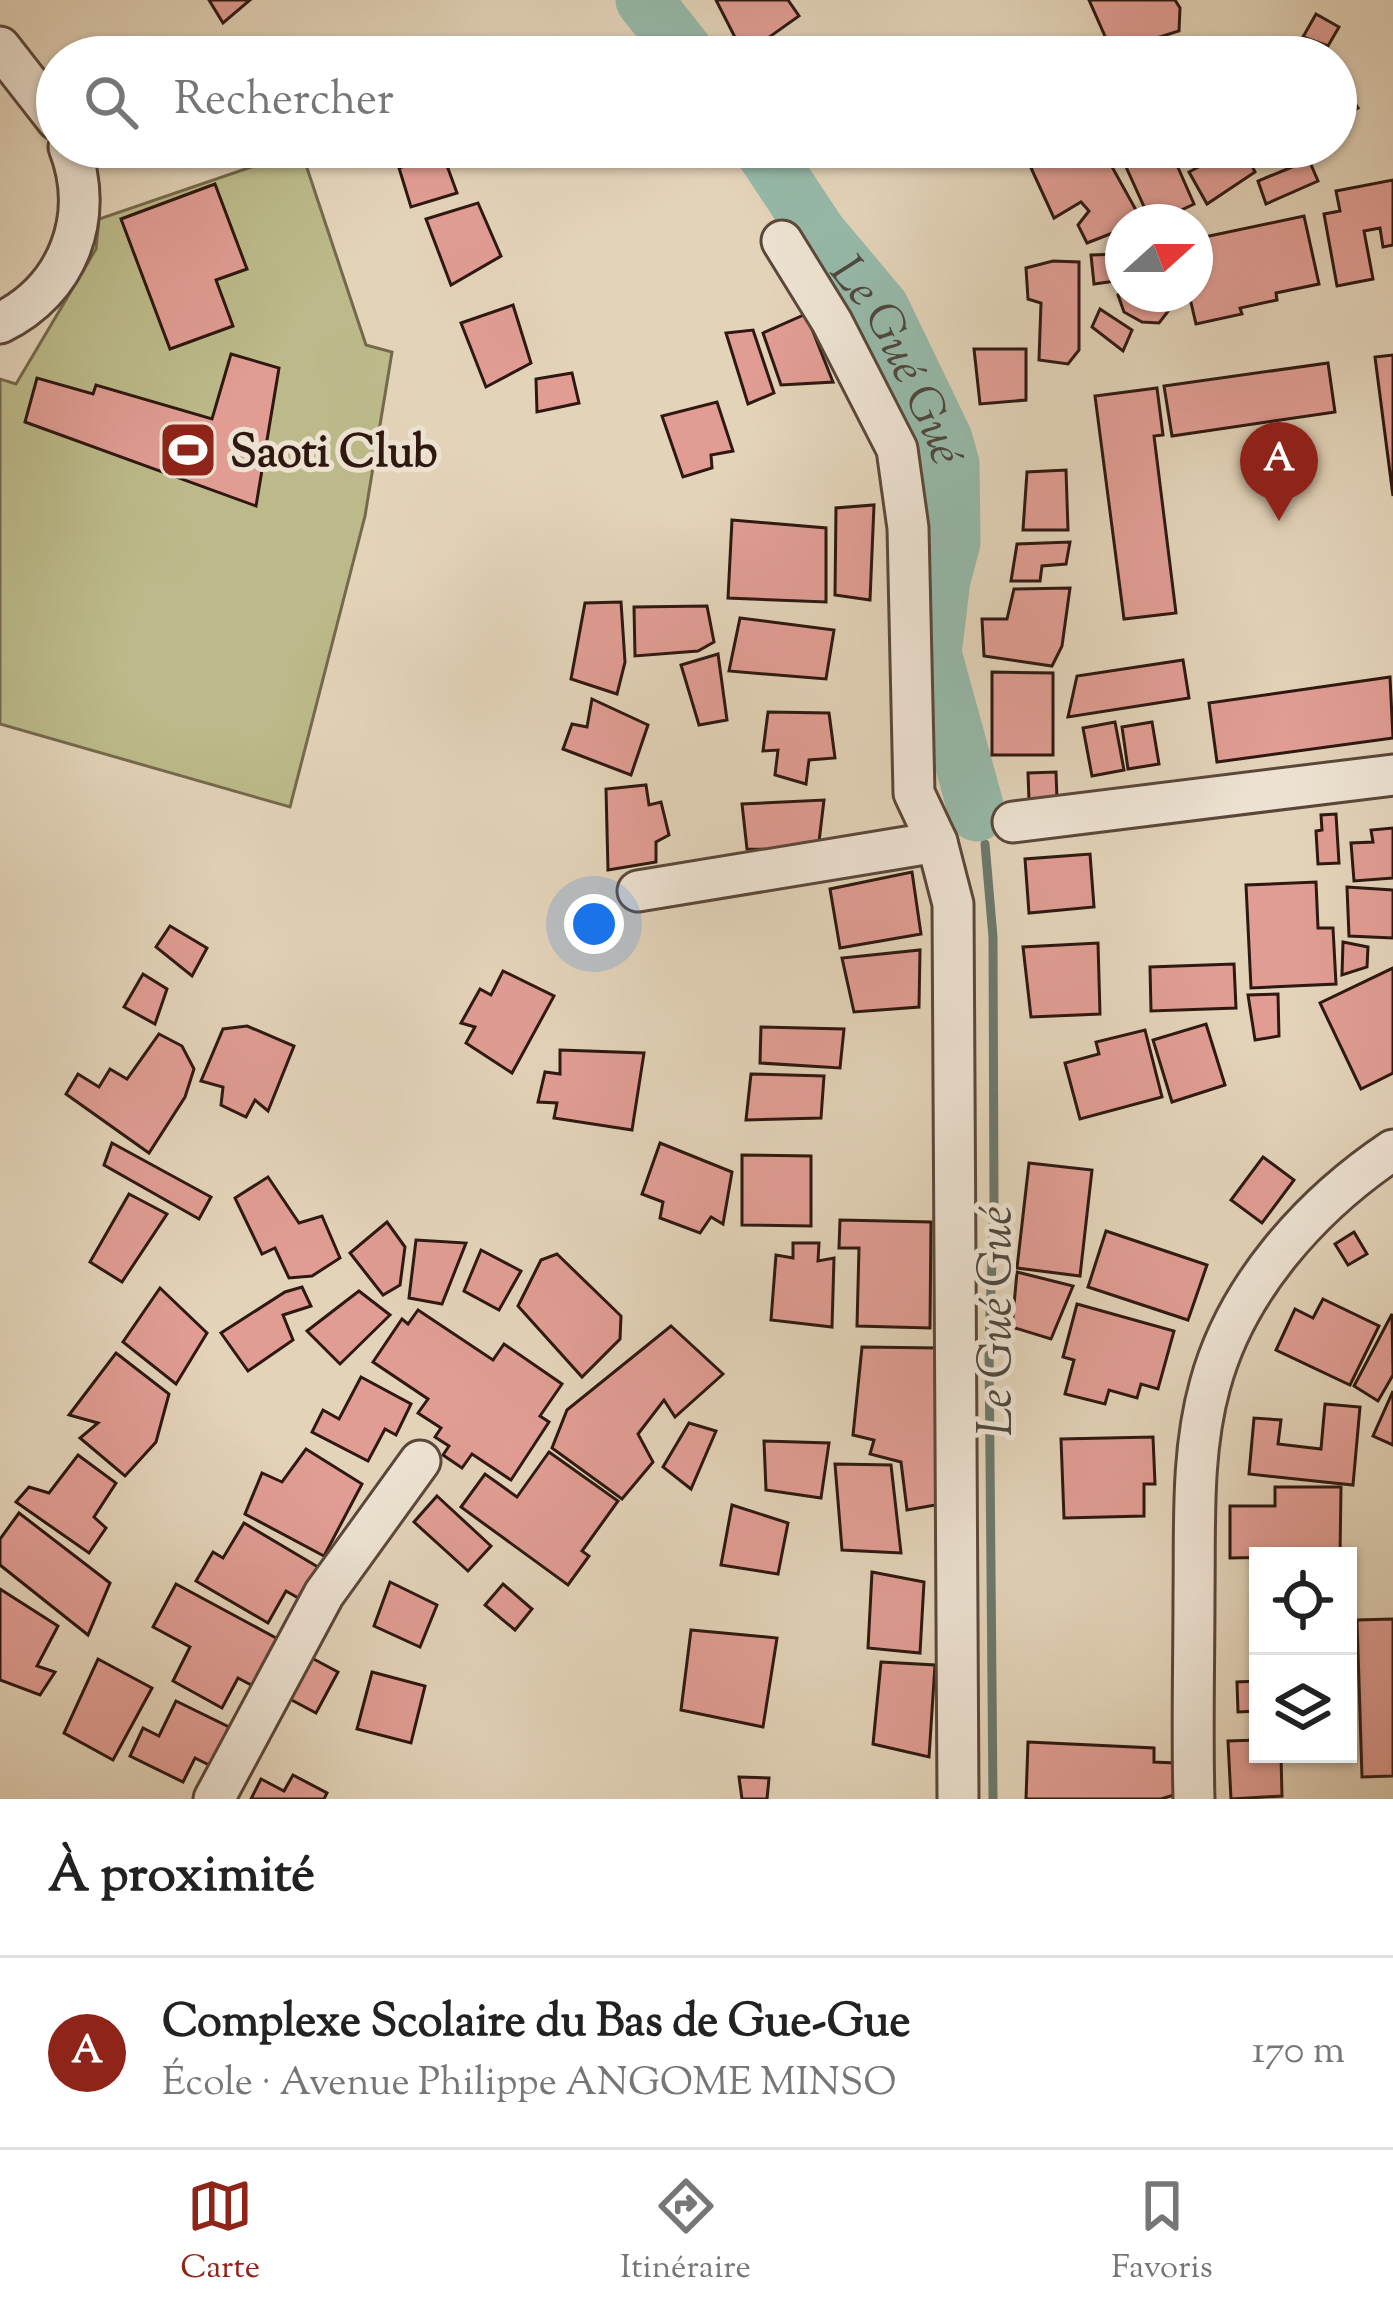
<!DOCTYPE html>
<html lang="fr">
<meta charset="utf-8">
<style>
body{margin:0;font-family:"Sorts Mill Goudy",serif;background:#f6f6f6;color:#222}
.controls{position:absolute;right:36px;bottom:36px;display:grid;overflow:hidden;border-radius:0px;box-shadow:0 3px 9px #0004}
.controls button{width:108px;height:108px;display:grid;place-items:center;padding:0;border:0;border-bottom:3px solid #e0e0e0;background:#fff;color:#222;font:60px sans-serif}
.compass{position:absolute;left:1105px;top:204px;width:108px;height:108px;border-radius:50%;background:#fff;box-shadow:0 3px 9px #0004;rotate:69deg}
.you{position:absolute;left:594px;top:924px;width:42px;height:42px;margin:-30px;border:9px solid #fff;border-radius:50%;background:#1a73e8;box-shadow:0 0 0 18px #1a73e833}
.badge{display:grid;place-items:center;width:78px;height:78px;border-radius:50%;background:#8f2418;color:#fff;font-size:39px;font-weight:700}
.pin{position:absolute;translate:-50% -99px;filter:drop-shadow(0 3px 6px #0008)}
.pin::after{content:'';position:absolute;top:63px;width:42px;height:36px;background:inherit;clip-path:polygon(0 0,100% 0,50% 100%)}
.list{margin:0;padding:0;list-style:none}
h2{display:flex;justify-content:space-between;align-items:center;height:156px;margin:0;padding:0 48px;font-size:51px}
h2 small{font-size:39px;font-weight:400;color:#767676}
.list li{display:grid;grid-template-columns:78px 1fr auto;gap:36px;align-items:center;box-sizing:border-box;height:192px;padding:0 48px;border-top:3px solid #e0e0e0}
.list b{display:block;font-size:45px;white-space:nowrap}
.list p{margin:0;font-size:39px;white-space:nowrap;color:#767676}
.list em{font-size:39px;font-style:normal;color:#767676}
.icon{flex:none;width:66px;height:66px;fill:none;stroke:currentColor;stroke-width:2;stroke-linecap:round;stroke-linejoin:round}
.map{position:relative;flex:none;width:1393px;height:1799px;overflow:hidden}
.search{position:absolute;background:#fff;box-shadow:0 3px 9px #0004;left:36px;right:36px;top:36px;height:132px;display:flex;align-items:center;gap:30px;box-sizing:border-box;padding:0 42px;border-radius:66px;color:#767676;font-size:45px}
.sheet{height:348px;background:#fff}
nav{display:flex;justify-content:space-around;align-items:center;box-sizing:border-box;height:168px;border-top:3px solid #e0e0e0;background:#fff;font-size:33px;color:#767676}
nav a{display:grid;justify-items:center;gap:6px}
nav .on{color:#8f2418}
.map>svg:first-child{display:block}
.green{fill:#bcba8a;stroke:#75694d;stroke-width:3}
.lines{fill:none;stroke-linecap:round;stroke-linejoin:round}
.stream{stroke:#6c796c;stroke-width:9}
.river{stroke:#96b9a9;stroke-width:57}
.building{fill:#e19d94;stroke:#2e1810;stroke-width:3}
.minor-casing{stroke:#5b473a;stroke-width:45}
.minor{stroke:#ede2d2;stroke-width:39}
.labels{text-anchor:middle;stroke-width:10;stroke-linejoin:round;paint-order:stroke}
.poi-label{font-size:45px;font-weight:bold;fill:#2e1810;stroke:#ede2d2;text-anchor:start}
.water-label{font-size:48px;font-style:italic;fill:#4d483e;stroke:#ede2d2}
</style>
<div class="map">
<svg width="1393" height="1799" viewBox="0 0 1393 1799">
<rect width="100%" height="100%" fill="#e3d3b9"/>
<filter id="stains"><feTurbulence type="fractalNoise" baseFrequency=".00167" numOctaves="4"/><feColorMatrix values="0 0 0 0 .2 0 0 0 0 .09 0 0 0 0 .02 0 0 0 .5 -.17"/></filter>
<radialGradient id="worn" r=".72"><stop offset=".6" stop-color="#630" stop-opacity="0"/><stop offset="1" stop-color="#630" stop-opacity=".3"/></radialGradient>
<!-- green -->
<polygon class="green" points="301,150 366,345 392,352 365,516 290,807 0,724 0,379 16,384 96,249 99,219"/>
<g class="lines">
<!-- stream -->
<polyline class="stream" points="985,844 993,937 994,1208 989,1343 993,1799"/>
<!-- river -->
<g class="river">
<polyline points="644,0 689,57"/>
<path id="s1" d="M761 147 818 233 881 308 944 439 951 464 952 542 942 580 933 653 977 813"/>
</g>
</g>
<!-- building -->
<g class="building">
<polygon points="209,0 250,0 223,23"/>
<polygon points="716,0 788,0 799,16 744,55"/>
<polygon points="1089,0 1175,0 1180,8 1179,31 1112,52"/>
<polygon points="1316,14 1339,27 1328,46 1303,37"/>
<polygon points="1187,41 1198,57 1152,57"/>
<polygon points="1336,73 1358,108 1336,121 1346,134 1336,141"/>
<polygon points="1055,147 1101,147 1136,210 1131,222 1123,222 1123,229 1087,243 1078,225 1089,211 1081,202 1054,218 1031,168 1056,155"/>
<polygon points="1148,147 1169,147 1194,204 1156,222 1151,222 1122,158"/>
<polygon points="1236,147 1243,147 1255,172 1207,204 1189,172"/>
<polygon points="442,152 457,193 411,207 399,168"/>
<polygon points="1309,160 1318,181 1266,204 1258,181"/>
<polygon points="1393,180 1393,245 1383,247 1380,228 1364,231 1373,279 1337,286 1324,214 1340,211 1336,191"/>
<polygon points="215,184 247,269 216,280 233,326 170,349 121,219"/>
<polygon points="478,203 501,256 451,285 426,219"/>
<polygon points="1304,216 1319,284 1276,293 1277,300 1240,308 1242,314 1196,324 1189,294 1195,294 1195,239"/>
<polygon points="1123,254 1123,280 1094,284 1091,255"/>
<polygon points="1053,261 1079,262 1079,350 1068,364 1039,360 1041,303 1028,299 1026,268"/>
<polygon points="1123,288 1123,294 1173,294 1176,301 1159,323 1142,322 1124,312 1118,295"/>
<polygon points="513,305 531,363 486,387 461,323"/>
<polygon points="1100,309 1132,330 1123,351 1092,327"/>
<polygon points="806,314 833,382 781,385 763,333"/>
<polygon points="753,330 774,393 748,404 726,333"/>
<polygon points="974,349 1026,349 1026,400 980,404"/>
<polygon points="231,354 279,368 256,506 25,422 37,378 93,394 96,385 212,419"/>
<polygon points="1393,355 1393,496 1375,357"/>
<polygon points="1328,363 1335,412 1172,436 1164,386"/>
<polygon points="572,373 579,403 537,412 536,379"/>
<polygon points="1157,388 1163,435 1154,436 1176,613 1124,619 1095,396"/>
<polygon points="717,402 733,451 711,455 712,468 683,477 662,416"/>
<polygon points="1066,470 1068,530 1023,530 1027,472"/>
<polygon points="874,505 870,600 835,595 836,508"/>
<polygon points="732,520 826,528 826,602 728,598"/>
<polygon points="1070,542 1066,564 1042,566 1040,581 1011,581 1017,544"/>
<polygon points="1070,588 1062,646 1052,666 984,656 982,619 1007,619 1014,589"/>
<polygon points="621,602 625,662 617,694 571,679 585,603"/>
<polygon points="707,606 714,642 698,651 635,656 634,607"/>
<polygon points="740,618 834,630 826,679 729,671"/>
<polygon points="718,654 727,720 699,725 681,665"/>
<polygon points="1183,660 1189,698 1068,717 1077,676"/>
<polygon points="992,672 1053,673 1053,755 992,755"/>
<polygon points="1390,677 1393,738 1217,762 1209,703"/>
<polygon points="592,699 648,725 631,775 563,749 572,724 587,727"/>
<polygon points="768,712 829,713 835,758 809,760 806,784 775,775 778,750 763,751"/>
<polygon points="1115,722 1124,770 1092,776 1083,728"/>
<polygon points="1152,722 1159,764 1128,769 1122,727"/>
<polygon points="1056,772 1057,799 1029,800 1028,773"/>
<polygon points="646,785 649,805 661,802 669,835 656,842 656,862 608,870 606,789"/>
<polygon points="824,800 818,850 747,849 742,804"/>
<polygon points="1336,814 1339,863 1318,864 1316,831 1322,830 1321,815"/>
<polygon points="1393,828 1393,878 1354,881 1351,843 1373,842 1371,830"/>
<polygon points="1090,854 1094,907 1029,913 1025,859"/>
<polygon points="912,872 921,934 840,948 830,889"/>
<polygon points="1316,882 1318,928 1333,928 1336,984 1251,988 1246,885"/>
<polygon points="1347,887 1393,890 1393,938 1349,936"/>
<polygon points="170,926 207,948 192,976 156,947"/>
<polygon points="1343,942 1368,947 1367,967 1342,975"/>
<polygon points="1098,943 1100,1014 1031,1017 1023,947"/>
<polygon points="920,950 919,1007 854,1012 842,958"/>
<polygon points="1234,964 1236,1008 1151,1011 1150,967"/>
<polygon points="1393,968 1393,1073 1361,1089 1320,1003"/>
<polygon points="503,971 554,996 512,1073 466,1043 475,1027 461,1023 480,989 491,995"/>
<polygon points="143,974 167,989 155,1024 124,1007"/>
<polygon points="1278,994 1279,1036 1255,1040 1248,995"/>
<polygon points="1206,1024 1225,1085 1172,1102 1153,1040"/>
<polygon points="247,1026 294,1046 268,1111 255,1100 246,1117 221,1105 223,1087 201,1081 223,1029"/>
<polygon points="761,1027 844,1029 840,1068 760,1063"/>
<polygon points="1145,1030 1162,1097 1080,1119 1065,1063 1099,1054 1096,1042"/>
<polygon points="159,1034 182,1046 194,1069 185,1097 149,1153 66,1094 78,1074 99,1087 110,1069 127,1079"/>
<polygon points="560,1050 644,1053 632,1130 554,1118 557,1103 538,1102 545,1072 560,1074"/>
<polygon points="751,1074 824,1076 821,1118 746,1120"/>
<polygon points="112,1143 211,1197 199,1219 104,1165"/>
<polygon points="660,1143 732,1172 723,1224 711,1217 700,1233 660,1218 663,1202 642,1194"/>
<polygon points="742,1155 811,1156 811,1226 742,1225"/>
<polygon points="1263,1157 1294,1180 1262,1223 1231,1200"/>
<polygon points="1029,1163 1092,1170 1080,1276 1017,1268"/>
<polygon points="268,1177 299,1223 322,1216 340,1258 312,1276 289,1278 275,1248 262,1254 235,1198"/>
<polygon points="129,1194 167,1214 122,1282 90,1262"/>
<polygon points="840,1220 931,1222 930,1328 857,1326 859,1248 839,1248"/>
<polygon points="387,1222 405,1247 400,1285 383,1295 350,1253"/>
<polygon points="1106,1231 1207,1265 1188,1320 1088,1287"/>
<polygon points="1354,1232 1367,1254 1348,1265 1335,1244"/>
<polygon points="416,1240 466,1243 442,1304 409,1298"/>
<polygon points="793,1243 819,1243 818,1261 834,1258 832,1327 771,1320 776,1255 793,1258"/>
<polygon points="481,1250 521,1271 499,1310 464,1291"/>
<polygon points="557,1254 621,1316 620,1339 582,1377 518,1306 541,1260"/>
<polygon points="1017,1272 1073,1286 1051,1339 1012,1327"/>
<polygon points="302,1287 311,1306 283,1315 293,1340 248,1371 221,1333 285,1292"/>
<polygon points="160,1288 207,1333 176,1384 123,1342"/>
<polygon points="359,1291 390,1315 340,1364 307,1331"/>
<polygon points="1323,1299 1379,1326 1350,1385 1276,1350 1295,1309 1313,1318"/>
<polygon points="1077,1304 1174,1331 1158,1389 1141,1384 1137,1398 1109,1390 1105,1404 1065,1394 1074,1360 1063,1357"/>
<polygon points="418,1310 493,1360 504,1344 562,1384 540,1416 549,1422 511,1480 472,1454 462,1468 443,1455 449,1446 435,1437 441,1428 418,1413 428,1399 373,1362 402,1319 408,1324"/>
<polygon points="1392,1314 1393,1375 1378,1401 1354,1386"/>
<polygon points="671,1326 723,1374 675,1417 664,1400 638,1434 653,1462 622,1499 552,1448 567,1410"/>
<polygon points="862,1347 938,1348 941,1504 907,1510 901,1462 870,1454 874,1440 853,1435"/>
<polygon points="116,1353 169,1394 156,1442 125,1476 80,1438 98,1423 69,1415"/>
<polygon points="361,1377 411,1404 396,1435 385,1429 368,1461 312,1432 323,1410 339,1419"/>
<polygon points="1393,1391 1393,1445 1373,1436"/>
<polygon points="1325,1404 1360,1407 1353,1485 1249,1474 1254,1418 1281,1420 1278,1444 1321,1449"/>
<polygon points="689,1423 716,1431 691,1489 663,1467"/>
<polygon points="1153,1437 1155,1484 1144,1484 1144,1516 1064,1518 1061,1439"/>
<polygon points="764,1441 829,1443 821,1498 766,1490"/>
<polygon points="306,1449 362,1484 324,1556 245,1514 262,1473 282,1482"/>
<polygon points="549,1452 618,1501 582,1551 589,1556 568,1585 461,1507 485,1474 517,1497"/>
<polygon points="78,1455 116,1483 94,1517 106,1528 89,1553 16,1502 29,1487 49,1493"/>
<polygon points="835,1464 891,1465 901,1553 842,1550"/>
<polygon points="1275,1487 1341,1487 1340,1556 1230,1558 1230,1506 1275,1506"/>
<polygon points="437,1496 491,1546 468,1571 414,1522"/>
<polygon points="732,1505 788,1523 778,1574 721,1565"/>
<polygon points="19,1513 110,1583 88,1635 0,1565 0,1539"/>
<polygon points="244,1523 318,1567 300,1599 286,1591 268,1623 196,1581 213,1552 223,1558"/>
<polygon points="872,1572 924,1582 920,1653 868,1648"/>
<polygon points="390,1582 437,1605 420,1647 374,1626"/>
<polygon points="176,1584 278,1639 253,1686 238,1678 222,1708 173,1681 190,1647 153,1627"/>
<polygon points="503,1584 532,1609 515,1630 485,1605"/>
<polygon points="0,1589 58,1626 37,1666 55,1672 40,1695 0,1680"/>
<polygon points="1393,1619 1393,1776 1362,1777 1357,1620"/>
<polygon points="691,1630 777,1638 763,1727 681,1710"/>
<polygon points="308,1656 338,1672 316,1713 286,1697"/>
<polygon points="98,1659 152,1688 113,1760 64,1733"/>
<polygon points="881,1662 935,1665 929,1757 873,1744"/>
<polygon points="372,1672 425,1686 411,1743 357,1729"/>
<polygon points="1258,1681 1258,1711 1238,1712 1237,1682"/>
<polygon points="176,1701 231,1728 213,1767 195,1758 183,1782 130,1756 143,1728 159,1736"/>
<polygon points="1258,1740 1258,1754 1281,1755 1282,1796 1231,1799 1228,1741"/>
<polygon points="1028,1742 1154,1748 1154,1762 1175,1763 1174,1795 1161,1799 1026,1799"/>
<polygon points="293,1775 327,1793 324,1799 251,1799 261,1779 284,1791"/>
<polygon points="739,1777 769,1778 767,1799 742,1799"/>
</g>
<g class="lines">
<defs>
<g id="minor">
<polyline points="0,47 57,120"/>
<polyline points="782,241 832,322 897,449 908,528 914,793 937,842 953,904 958,1799"/>
<path d="M0 323C68 290 96 217 69 147"/>
<polyline points="1013,822 1393,775"/>
<polyline points="638,891 937,842"/>
<polyline points="214,1799 324,1594 420,1461"/>
<path d="M1194 1799C1192 1731 1194 1664 1194 1596 1195 1527 1191 1453 1210 1385 1236 1288 1311 1205 1393 1150"/>
</g>
</defs>
<!-- minor casing -->
<use href="#minor" class="minor-casing"/>
<!-- minor -->
<use href="#minor" class="minor"/>
</g>
<!-- icons -->
<defs>
<symbol id="stadium-square" viewBox="-11 -11 22 22"><rect x="-9" y="-9" width="18" height="18" rx="4" fill="#8f2418" stroke="#ede2d2"/><path d="M0-5a6.5 5 0 1 0 0 10a6.5 5 0 1 0 0-10ZM-3.5-1.8h7v3.6h-7Z" fill="#fff"/></symbol>
</defs>
<g fill-rule="evenodd">
<use href="#stadium-square" x="155" y="417" width="66" height="66"/>
</g>
<g class="labels">
<!-- poi labels -->
<g class="poi-label">
<text x="230" y="466">Saoti Club</text>
</g>
<!-- water labels -->
<g class="water-label">
<text dy="17" stroke="none"><textPath href="#s1" startOffset="255">Le Gué Gué</textPath></text>
<text transform="translate(993 1321) rotate(-90)" y="17">Le Gué Gué</text>
</g>
</g>
<rect width="100%" height="100%" filter="url(#stains)"/>
<rect width="100%" height="100%" fill="url(#worn)"/>
</svg>
<div class="controls">
<button><svg class="icon" aria-label="locate" viewBox="0 0 24 24"><circle cx="12" cy="12" r="6"/><path d="M12 2v4M12 18v4M2 12h4M18 12h4"/></svg></button>
<button><svg class="icon" aria-label="layers" viewBox="0 0 24 24"><path d="M12 4l9 5-9 5-9-5zM3 14l9 5 9-5"/></svg></button>
</div>
<svg class="compass" viewBox="-18 -18 36 36"><path d="M0-13l5 13h-10z" fill="#e53935"/><path d="M0 13l5-13h-10z" fill="#767676"/></svg>
<div class="you"></div>
<div class="pin badge" style="left:1279px;top:521px">A</div>
<div class="search"><svg class="icon" aria-label="search" viewBox="0 0 24 24"><circle cx="10" cy="10" r="6"/><path d="M15 15l6 6"/></svg>Rechercher</div>
</div>
<section class="sheet">
<h2>À proximité<small></small></h2>
<ul class="list">
<li><span class="badge">A</span><div><b>Complexe Scolaire du Bas de Gue-Gue</b><p>École · Avenue Philippe ANGOME MINSO</p></div><em>170 m</em></li>
</ul>
</section>
<nav>
<a class="on"><svg class="icon" aria-label="map" viewBox="0 0 24 24"><path d="M3 6l6-2 6 2 6-2v14l-6 2-6-2-6 2zM9 4v14M15 6v14"/></svg>Carte</a>
<a><svg class="icon" aria-label="directions" viewBox="0 0 24 24"><path d="M12 3l9 9-9 9-9-9zM9 14v-3h6M13 9l2 2-2 2"/></svg>Itinéraire</a>
<a><svg class="icon" aria-label="saved" viewBox="0 0 24 24"><path d="M7 4h10v16l-5-4-5 4z"/></svg>Favoris</a>
</nav>
